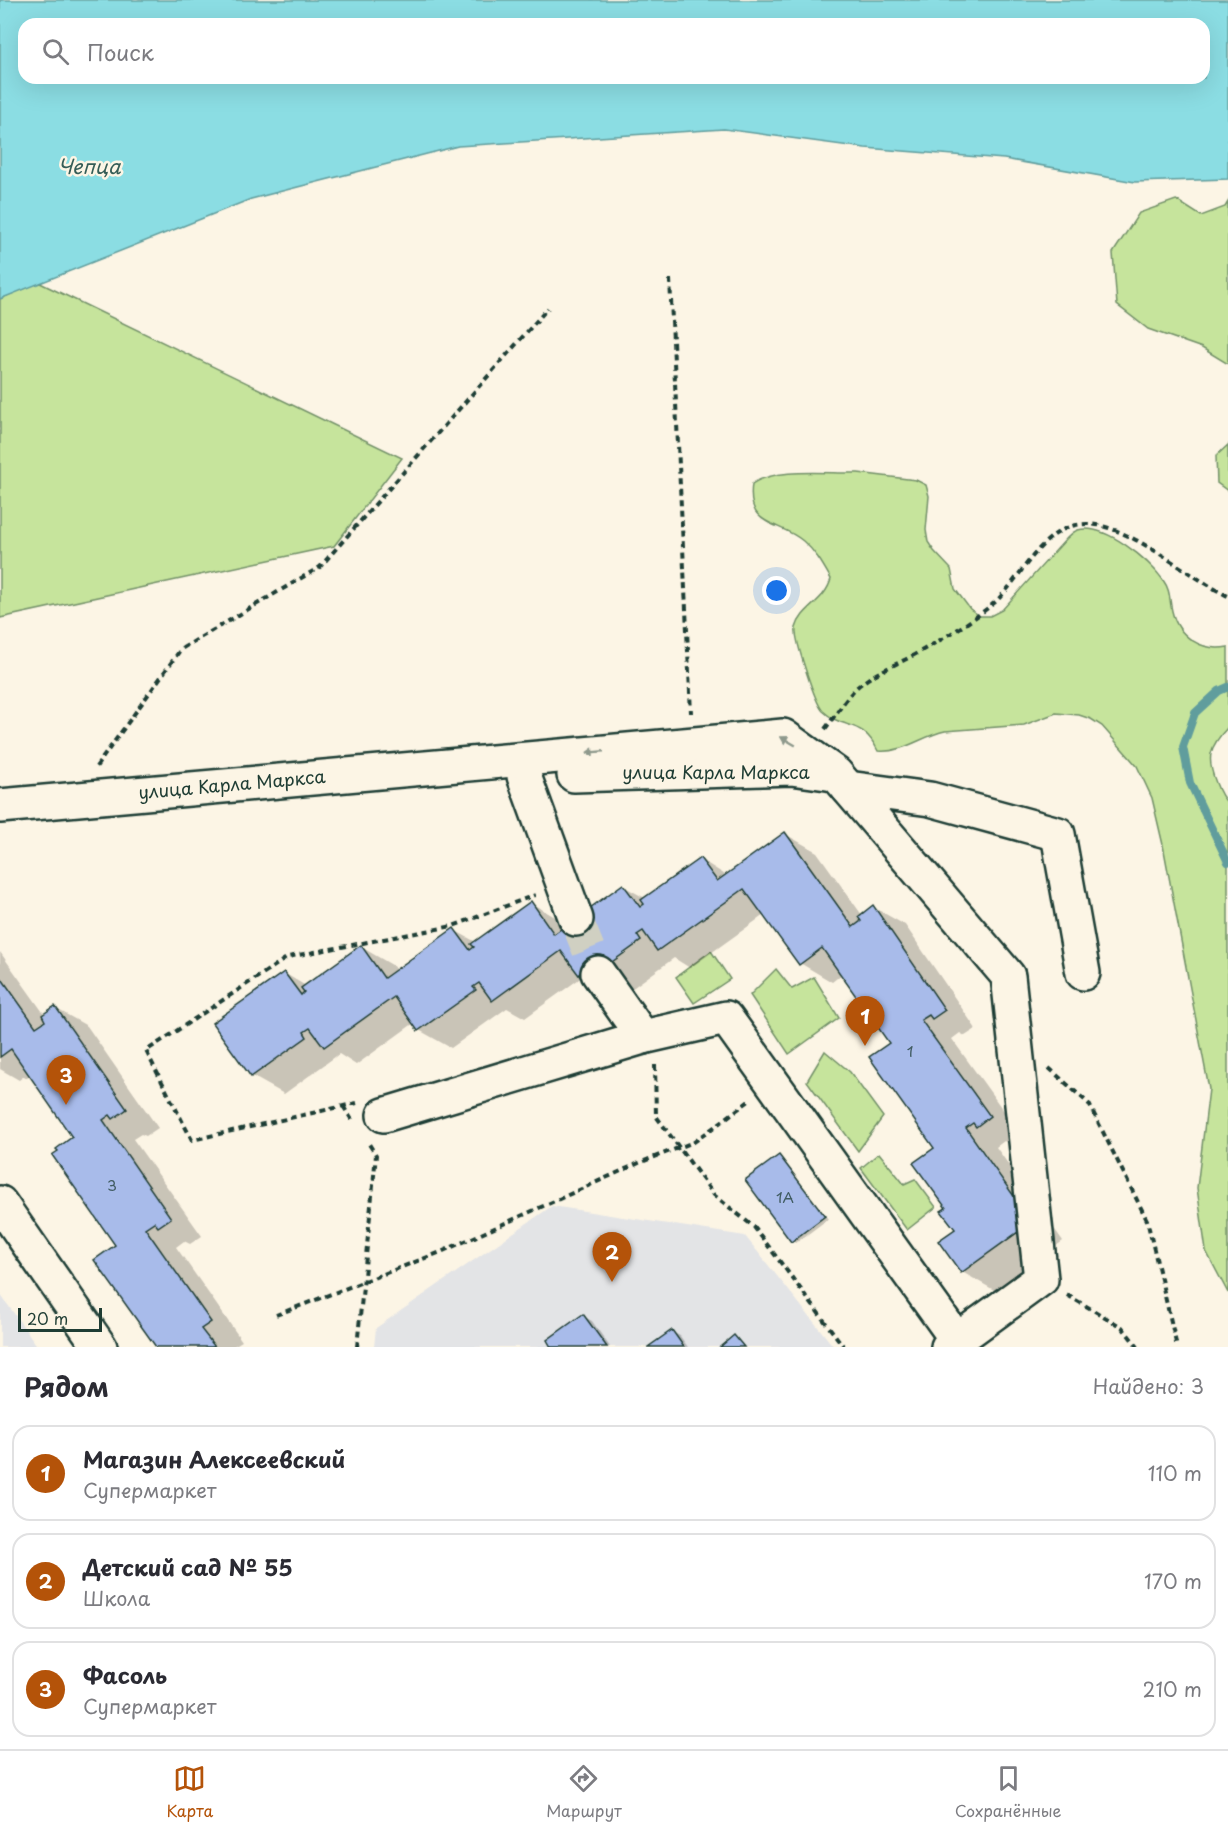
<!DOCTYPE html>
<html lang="ru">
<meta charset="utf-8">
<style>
body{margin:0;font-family:"Playpen Sans",sans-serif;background:#f2f2f3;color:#2b2b33}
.scale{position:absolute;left:18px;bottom:15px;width:84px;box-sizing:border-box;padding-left:6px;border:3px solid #1f3d34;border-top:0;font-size:16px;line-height:21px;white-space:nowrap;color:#1f3d34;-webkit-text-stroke:4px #fcf5e5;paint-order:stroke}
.you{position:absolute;left:777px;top:591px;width:21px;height:21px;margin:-15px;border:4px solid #fff;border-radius:50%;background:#1a73e8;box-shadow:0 0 0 9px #1a73e833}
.badge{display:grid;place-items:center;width:39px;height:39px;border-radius:50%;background:#b45309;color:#fff;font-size:20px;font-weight:700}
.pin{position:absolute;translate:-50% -50px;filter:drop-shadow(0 2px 3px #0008)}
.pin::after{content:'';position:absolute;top:32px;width:21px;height:18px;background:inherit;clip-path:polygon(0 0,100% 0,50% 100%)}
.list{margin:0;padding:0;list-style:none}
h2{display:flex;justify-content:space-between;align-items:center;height:78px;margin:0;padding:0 24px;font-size:26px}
h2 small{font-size:20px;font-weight:400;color:#7c7c81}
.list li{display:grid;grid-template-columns:39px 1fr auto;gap:18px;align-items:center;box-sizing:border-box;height:96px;margin:0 12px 12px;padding:0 12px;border:2px solid #e1e1e2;border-radius:18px}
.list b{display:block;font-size:22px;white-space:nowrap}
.list p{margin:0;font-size:20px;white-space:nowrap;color:#7c7c81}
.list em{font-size:20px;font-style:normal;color:#7c7c81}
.icon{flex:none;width:33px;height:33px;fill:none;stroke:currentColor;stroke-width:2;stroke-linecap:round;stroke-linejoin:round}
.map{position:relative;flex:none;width:1228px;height:1347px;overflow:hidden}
.search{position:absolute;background:#fff;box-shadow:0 6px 24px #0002;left:18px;right:18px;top:18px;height:66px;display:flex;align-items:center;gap:15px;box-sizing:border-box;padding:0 21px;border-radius:18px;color:#7c7c81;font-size:22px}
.sheet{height:402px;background:#fff}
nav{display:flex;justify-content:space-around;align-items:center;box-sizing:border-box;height:84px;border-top:2px solid #e1e1e2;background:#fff;font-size:16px;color:#7c7c81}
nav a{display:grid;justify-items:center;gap:3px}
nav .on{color:#b45309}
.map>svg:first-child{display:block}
.built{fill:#e3e4e6}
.green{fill:#c6e49c;stroke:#729068;stroke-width:1.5}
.water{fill:#8bdde3;stroke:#609d9d;stroke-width:1.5;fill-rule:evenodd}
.shadow{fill:#0003}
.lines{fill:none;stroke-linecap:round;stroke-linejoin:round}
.stream{stroke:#609d9d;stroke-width:8}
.building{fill:#a8bbea;stroke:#1f3d34;stroke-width:1.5}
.minor-tunnel{stroke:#d0d0c2;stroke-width:33;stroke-dasharray:33 16;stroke-linecap:butt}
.minor-casing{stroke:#1f3d34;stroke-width:38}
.path{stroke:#1f3d34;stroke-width:4;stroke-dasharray:6 4.5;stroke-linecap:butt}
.minor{stroke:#fcf5e5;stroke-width:33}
.oneway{fill:#8e998c}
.labels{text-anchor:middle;stroke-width:5;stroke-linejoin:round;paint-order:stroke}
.number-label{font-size:15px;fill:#415c62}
.street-label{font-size:18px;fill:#1f3d34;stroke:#fcf5e5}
.water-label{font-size:20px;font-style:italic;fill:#355d57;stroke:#fcf5e5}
</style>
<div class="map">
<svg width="1228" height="1347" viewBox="0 0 1228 1347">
<rect width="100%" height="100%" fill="#fcf5e5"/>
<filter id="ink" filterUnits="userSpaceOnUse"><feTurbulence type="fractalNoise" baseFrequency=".0167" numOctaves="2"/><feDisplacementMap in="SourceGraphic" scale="12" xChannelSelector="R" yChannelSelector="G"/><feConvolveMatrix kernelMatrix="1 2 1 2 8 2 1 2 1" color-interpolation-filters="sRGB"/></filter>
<g filter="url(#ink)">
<!-- built -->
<g class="built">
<polygon points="552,1206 745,1236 834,1347 374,1347 376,1328"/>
<polygon points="0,1294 38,1347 0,1347"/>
</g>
<!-- green -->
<g class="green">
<polygon points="1176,200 1201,216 1225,207 1228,202 1228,364 1202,348 1148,329 1117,305 1113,253 1139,213"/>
<polygon points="38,282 402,458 334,546 0,618 0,299"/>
<polygon points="1228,445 1228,491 1217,483 1216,456"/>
<path d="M858 473 916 480 926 485 929 496 926 530 928 542 934 551 951 569 955 589 970 609 980 616H990L1002 610 1067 538C1070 535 1074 531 1078 530 1105 523 1149 560 1163 580 1171 591 1169 599 1172 611 1178 637 1202 652 1228 647V727C1209 747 1206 758 1216 783 1219 791 1222 798 1228 803V1293L1206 1251 1197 1188 1209 1089 1163 845 1152 798 1137 766 1102 726 1091 719 1079 715 1056 713 1024 725 945 731C922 736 901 754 878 751 862 718 844 731 823 711 815 703 794 638 796 628 802 607 825 602 831 579 823 565 816 552 803 541 778 520 746 528 752 484 776 467 828 474 858 473Z"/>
<polygon points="711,951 730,979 694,1003 676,977"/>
<polygon points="776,969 792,989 814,977 839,1018 789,1054 750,995"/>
<polygon points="825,1051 850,1072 883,1117 858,1151 807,1081"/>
<polygon points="879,1153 904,1184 915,1179 936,1207 907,1230 861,1168"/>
</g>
<!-- water -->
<path class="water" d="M0 0H1228V179L1135 182 1004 159 865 148 724 129 458 146 251 199 0 299ZM24 24H1204V78H24Z"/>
<!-- shadow -->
<g class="shadow">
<polygon points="785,834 817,852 862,915 873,907 905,925 976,1029 965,1036 960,1033 952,1039 1021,1135 1009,1144 1004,1141 996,1147 1063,1241 994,1290 962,1272 957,1230 948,1208 936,1149 891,1043 842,974 832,982 800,963 764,915 690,968 674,958 616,1000 582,977 525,1018 507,1008 451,1048 419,1030 414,1023 356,1065 339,1054 284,1094 252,1076 284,973 306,986 361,947 392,965 397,971 454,930 476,942 531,903 562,921 566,927 623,886 645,898 700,859 727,876"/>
<polygon points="0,952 45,1015 55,1008 87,1026 158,1128 146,1136 141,1134 133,1139 202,1236 190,1244 184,1241 176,1247 242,1341 232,1347 158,1347 74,1137 31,1075 27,1078 24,1076 19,1080 0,1069"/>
<polygon points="779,1156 783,1159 828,1219 796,1243 792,1241"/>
<polygon points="583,1316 592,1321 610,1347 553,1347"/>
<polygon points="672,1332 680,1336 688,1347 650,1347"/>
</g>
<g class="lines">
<!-- stream -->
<polyline class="stream" points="1228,687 1219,691 1195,713 1183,747 1190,783 1228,862"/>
</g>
<!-- building -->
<g class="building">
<polygon points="785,832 853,927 861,921 858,917 873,905 945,1010 932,1019 929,1015 921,1020 990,1116 976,1127 973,1123 966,1128 1032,1222 961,1273 938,1241 955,1229 941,1211 946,1208 913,1163 934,1148 869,1057 889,1043 822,948 799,965 744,889 657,951 643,931 637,935 641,941 584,982 561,951 492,1001 479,983 473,987 476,990 418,1031 394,997 324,1047 310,1028 304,1032 307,1037 251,1077 212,1023 284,972 301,995 304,992 301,988 361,945 384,978 454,928 470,950 474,947 471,944 531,901 554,934 623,884 640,907 644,904 641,900 700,858 717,881"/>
<polygon points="0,976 36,1027 45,1021 42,1015 55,1006 127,1109 113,1119 110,1115 103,1120 171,1218 158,1227 154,1222 145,1228 211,1322 201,1329 215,1347 156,1347 94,1260 115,1245 52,1155 58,1151 56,1149 72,1137 11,1049 0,1057"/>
<polygon points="779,1155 825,1216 791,1242 745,1180"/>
<polygon points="583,1314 607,1347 551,1347 547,1340"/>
<polygon points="672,1330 684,1347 648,1347"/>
<polygon points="734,1335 744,1347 720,1347"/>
</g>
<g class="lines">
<!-- minor-tunnel -->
<polyline class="minor-tunnel" points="576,919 598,973"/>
<defs>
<g id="minor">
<polyline points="574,775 791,768 834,774"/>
<polyline points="524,776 576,919"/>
<polyline points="848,788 930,799 1058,834 1083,973"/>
<polyline points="0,806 783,736 836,774 1008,976 1041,1279 957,1340"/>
<polyline points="598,973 643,1037 726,1018 957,1340 948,1347"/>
<polyline points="384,1115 643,1037"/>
<polyline points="0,1203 100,1347"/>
</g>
</defs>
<!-- minor casing -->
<use href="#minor" class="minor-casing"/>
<!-- path -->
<g class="path">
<polyline points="670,279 691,713"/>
<path d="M825 729C835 716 844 701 855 689 872 673 894 666 914 655 941 640 970 623 994 603 1023 578 1042 523 1088 524 1129 525 1189 577 1228 596"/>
<polyline points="96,767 181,649 320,567 548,308"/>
<polyline points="655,1065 656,1116 714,1195 754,1227 844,1347"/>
<polyline points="1049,1068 1089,1104 1147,1220 1177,1347"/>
<polyline points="357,1103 192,1140 146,1051 288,957 453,926 535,895"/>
<polyline points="343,1106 354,1123"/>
<polyline points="1067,1295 1122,1327 1138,1347"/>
<polyline points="276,1315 441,1252 639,1163 694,1142 749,1101"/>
<polyline points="357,1347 376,1155 367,1141"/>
</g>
<!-- minor -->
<use href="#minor" class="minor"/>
</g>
<!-- one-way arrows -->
<defs><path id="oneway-solid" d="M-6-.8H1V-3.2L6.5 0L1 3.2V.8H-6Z" transform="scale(1.5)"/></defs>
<g class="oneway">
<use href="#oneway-solid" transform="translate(788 741) rotate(-150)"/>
<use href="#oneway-solid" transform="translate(595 752) rotate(175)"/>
</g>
</g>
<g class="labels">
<!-- number labels -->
<g class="number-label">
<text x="910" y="1057">1</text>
<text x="112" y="1191">3</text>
<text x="785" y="1203">1А</text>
</g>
<!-- street labels -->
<g class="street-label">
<text x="716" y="779">улица Карла Маркса</text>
<text transform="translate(232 785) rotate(-5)" y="6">улица Карла Маркса</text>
</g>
<!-- water labels -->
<g class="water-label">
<text x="89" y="174">Чепца</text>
</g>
</g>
</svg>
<div class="scale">20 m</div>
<div class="you"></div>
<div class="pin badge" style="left:865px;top:1046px">1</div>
<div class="pin badge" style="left:612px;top:1282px">2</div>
<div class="pin badge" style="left:66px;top:1105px">3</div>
<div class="search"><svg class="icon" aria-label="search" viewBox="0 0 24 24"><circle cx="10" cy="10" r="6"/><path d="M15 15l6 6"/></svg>Поиск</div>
</div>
<section class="sheet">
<h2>Рядом<small>Найдено: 3</small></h2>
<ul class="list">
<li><span class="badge">1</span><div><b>Магазин Алексеевский</b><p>Супермаркет</p></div><em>110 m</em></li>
<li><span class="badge">2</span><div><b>Детский сад № 55</b><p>Школа</p></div><em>170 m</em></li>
<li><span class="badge">3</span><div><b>Фасоль</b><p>Супермаркет</p></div><em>210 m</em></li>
</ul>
</section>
<nav>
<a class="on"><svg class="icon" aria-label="map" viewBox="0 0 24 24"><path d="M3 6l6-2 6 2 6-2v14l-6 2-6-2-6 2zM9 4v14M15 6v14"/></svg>Карта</a>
<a><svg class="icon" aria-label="directions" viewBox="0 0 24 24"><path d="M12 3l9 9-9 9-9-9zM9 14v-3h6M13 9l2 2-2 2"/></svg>Маршрут</a>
<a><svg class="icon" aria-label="saved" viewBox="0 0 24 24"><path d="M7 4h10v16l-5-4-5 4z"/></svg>Сохранённые</a>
</nav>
